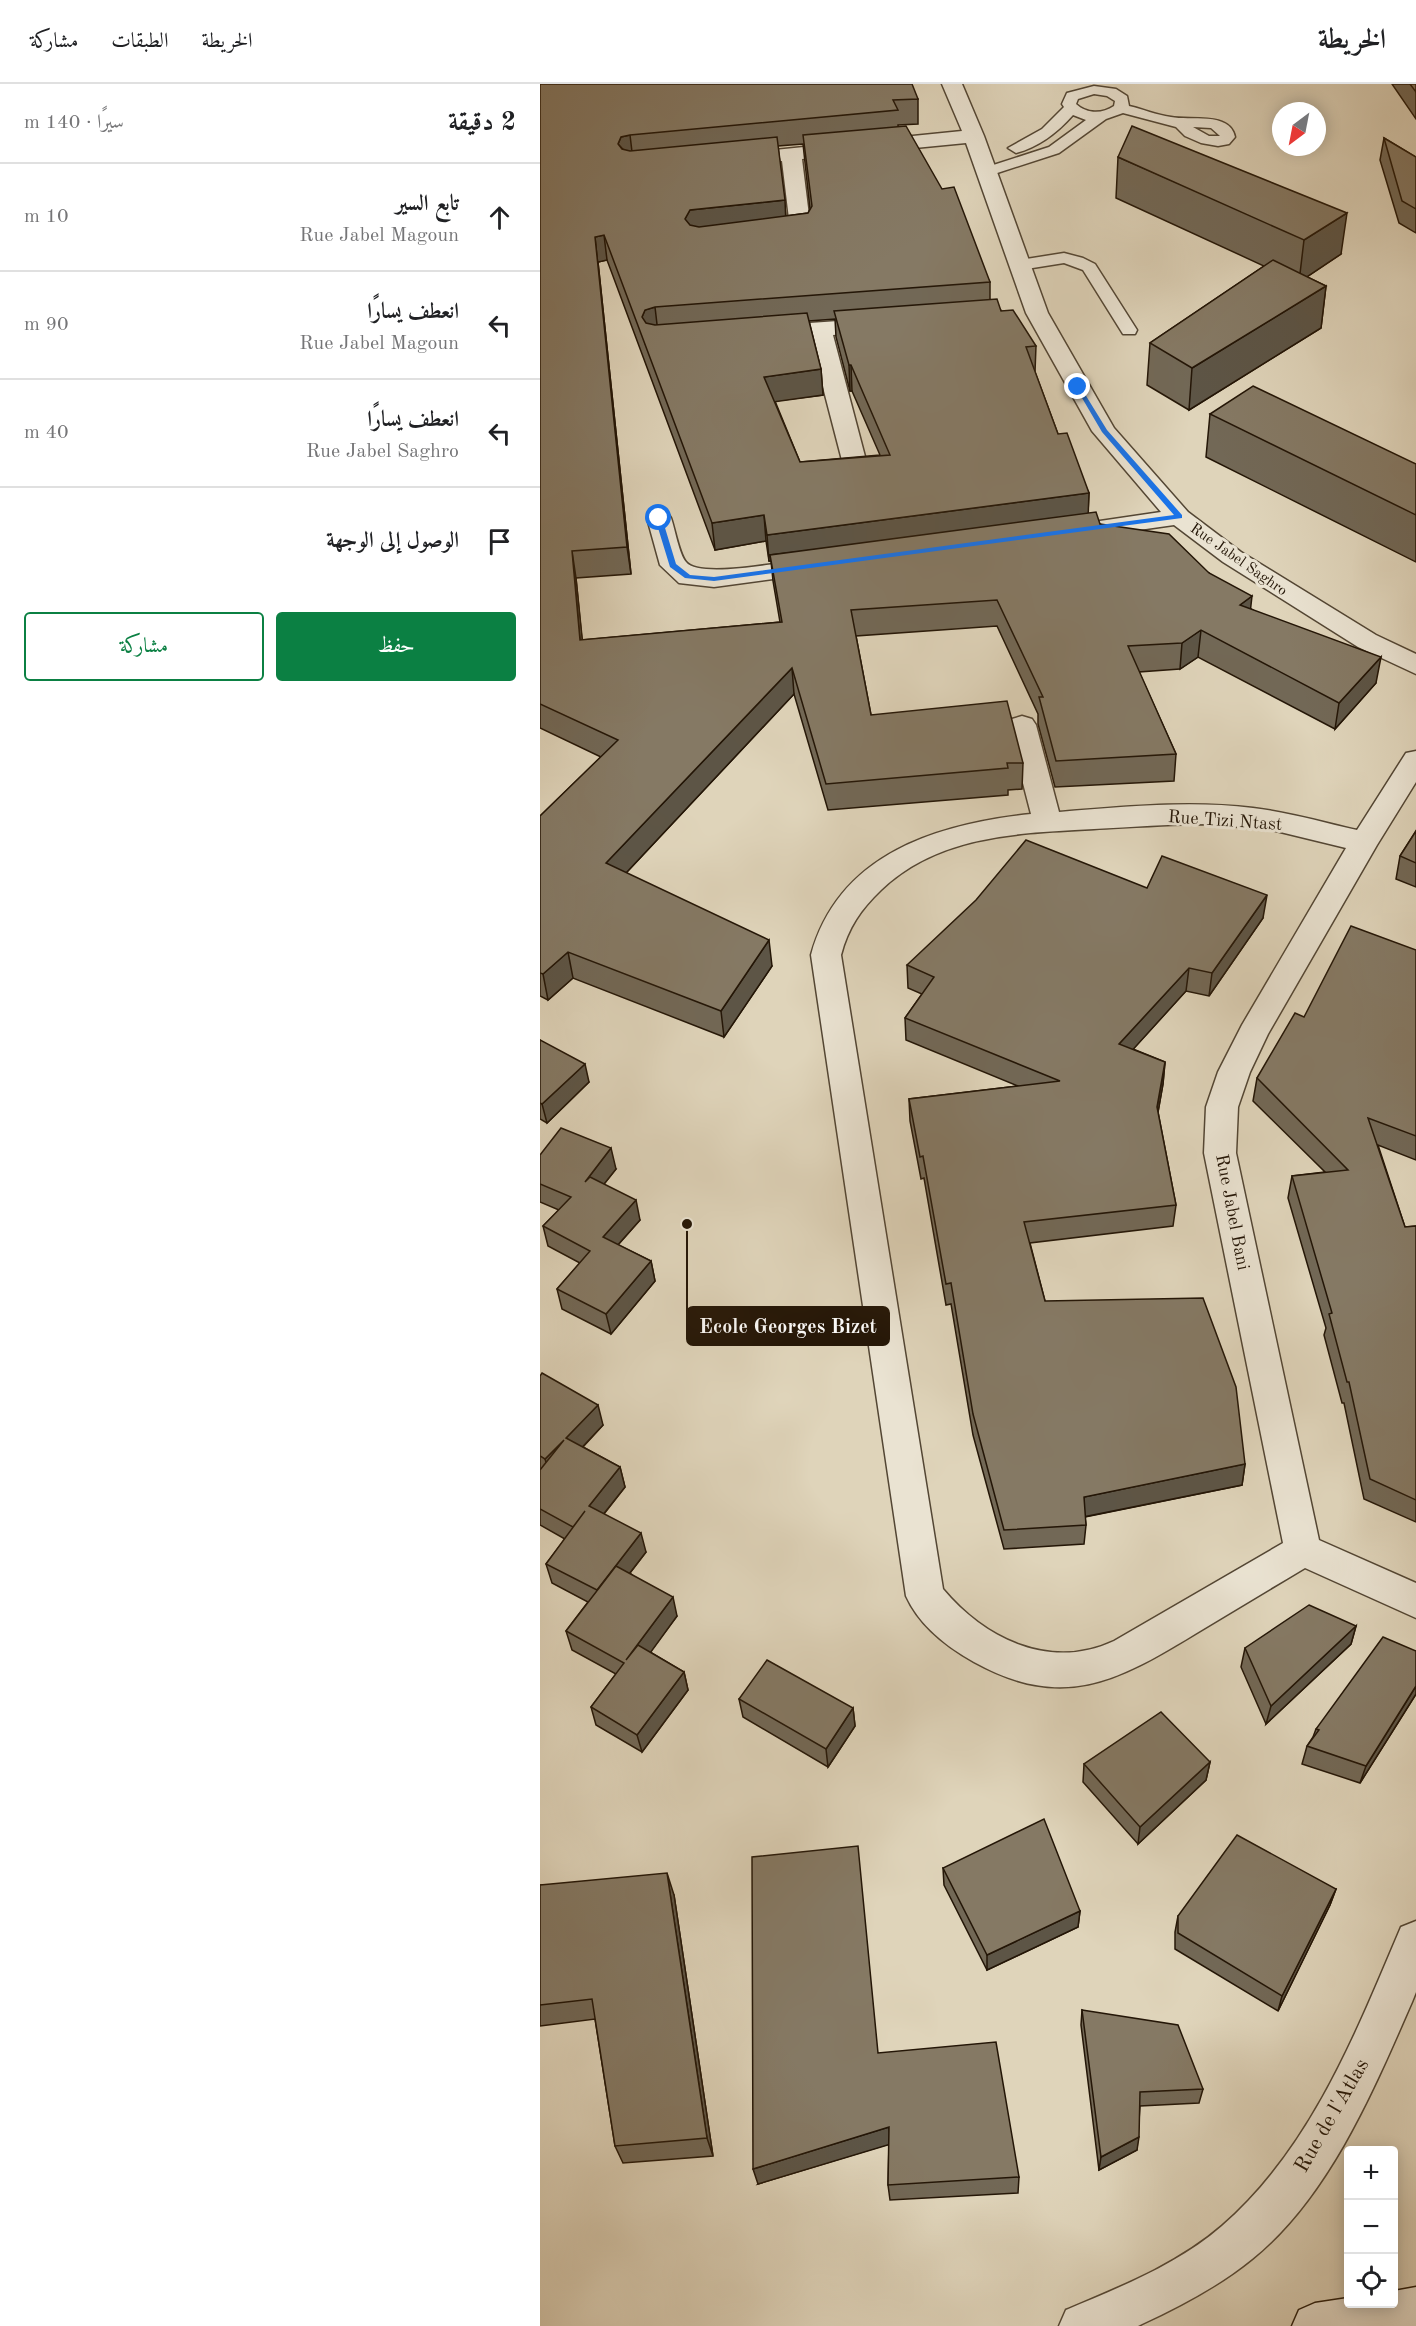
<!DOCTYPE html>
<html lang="ar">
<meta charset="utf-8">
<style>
body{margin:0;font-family:"Old Standard TT",Amiri,serif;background:#f6f6f6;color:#202124;direction:rtl}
.controls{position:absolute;right:18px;bottom:18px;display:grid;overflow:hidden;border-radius:6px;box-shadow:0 3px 15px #0003}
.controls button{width:54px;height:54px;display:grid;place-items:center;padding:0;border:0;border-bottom:2px solid #e0e0e0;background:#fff;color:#202124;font:30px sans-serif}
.compass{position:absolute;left:732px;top:18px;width:54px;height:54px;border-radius:50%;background:#fff;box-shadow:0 3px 15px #0003;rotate:212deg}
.stop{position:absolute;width:18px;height:18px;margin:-14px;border:4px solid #1a73e8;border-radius:50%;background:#fff}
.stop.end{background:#1a73e8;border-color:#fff;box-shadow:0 2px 6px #0008}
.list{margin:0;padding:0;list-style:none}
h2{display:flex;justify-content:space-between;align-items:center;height:78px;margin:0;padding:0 24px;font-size:26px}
h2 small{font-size:20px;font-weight:400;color:#757577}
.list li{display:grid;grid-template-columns:39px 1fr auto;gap:18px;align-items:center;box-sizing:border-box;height:108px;padding:0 24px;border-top:2px solid #e0e0e0}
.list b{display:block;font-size:22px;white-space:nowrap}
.list p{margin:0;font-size:20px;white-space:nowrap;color:#757577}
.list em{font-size:20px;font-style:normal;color:#757577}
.actions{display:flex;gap:12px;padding:18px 24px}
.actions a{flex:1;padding:14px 0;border:2px solid #0b8043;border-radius:6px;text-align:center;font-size:21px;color:#0b8043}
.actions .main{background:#0b8043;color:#fff}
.icon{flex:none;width:33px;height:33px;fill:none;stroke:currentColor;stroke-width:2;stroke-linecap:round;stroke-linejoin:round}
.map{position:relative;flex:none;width:876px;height:2242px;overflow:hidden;direction:ltr}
header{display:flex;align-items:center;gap:36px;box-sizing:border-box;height:84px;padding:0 30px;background:#fff;border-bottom:2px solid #e0e0e0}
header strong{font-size:28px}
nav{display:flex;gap:33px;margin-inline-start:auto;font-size:21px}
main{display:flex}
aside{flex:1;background:#fff}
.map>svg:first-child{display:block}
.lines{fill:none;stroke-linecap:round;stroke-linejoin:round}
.service-casing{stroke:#534634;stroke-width:3}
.minor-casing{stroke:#534634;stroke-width:3}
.tertiary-casing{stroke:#534634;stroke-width:3}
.secondary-casing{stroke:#241607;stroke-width:3}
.service{fill:#eae3d2;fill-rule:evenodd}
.minor{fill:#eae3d2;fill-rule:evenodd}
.tertiary{fill:#eae3d2;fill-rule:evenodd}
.secondary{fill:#eae3d2;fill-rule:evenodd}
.wall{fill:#726856;stroke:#241607;stroke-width:1.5;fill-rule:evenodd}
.shaded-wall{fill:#5d5546;stroke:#241607;stroke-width:1.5}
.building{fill:#857964;stroke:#241607;stroke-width:1.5}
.route{fill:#1a73e8}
.labels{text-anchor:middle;stroke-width:6;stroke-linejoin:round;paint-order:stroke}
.far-street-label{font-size:15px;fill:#241607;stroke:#eae3d2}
.street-label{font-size:18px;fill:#241607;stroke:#eae3d2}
.near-street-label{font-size:21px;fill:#241607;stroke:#eae3d2}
.leader{fill:none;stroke:#241607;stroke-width:2}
.callout-dot{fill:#241607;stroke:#eae3d2;stroke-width:2}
.callout{fill:#241607;stroke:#241607;stroke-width:2}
.callout-label{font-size:20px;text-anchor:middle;font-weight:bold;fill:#fff}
</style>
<header>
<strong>الخريطة</strong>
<nav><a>الخريطة</a><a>الطبقات</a><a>مشاركة</a></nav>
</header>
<main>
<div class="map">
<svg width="876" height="2242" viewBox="0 0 876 2242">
<rect width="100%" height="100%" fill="#dfd4ba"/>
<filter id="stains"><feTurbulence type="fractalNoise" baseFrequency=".00333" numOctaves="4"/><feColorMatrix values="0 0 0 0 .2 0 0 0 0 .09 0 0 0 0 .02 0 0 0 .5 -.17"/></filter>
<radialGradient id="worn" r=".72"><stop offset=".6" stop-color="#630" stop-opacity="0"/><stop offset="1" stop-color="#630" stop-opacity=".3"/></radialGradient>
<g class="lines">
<defs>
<g id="service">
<path d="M554 2 576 5 587 12 589 22C603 25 616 31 631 33 649 37 690 27 695 53L689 60 678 62 661 59 645 52 636 43 583 29 566 35 519 69 451 91H441L438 88 441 85 509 63 546 36 533 31C517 49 499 63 476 69L468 64 502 45 524 23 522 20 527 9ZM554 10 567 12 575 17 574 22C562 30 547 30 536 20L538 15ZM653 43 671 44 680 52H669Z"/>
<polygon points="524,169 543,174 555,180 597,246 595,250 583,250 543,186 524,179 480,186 472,181 480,176"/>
</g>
<g id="minor">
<path d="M402 0H422L444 52 508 229 574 344 648 428 701 468 836 551 876 570V590L818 563 683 478 634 441 528 456 519 453 515 448 519 443 621 428 552 347 486 229 426 59 262 75 271 148 268 153C255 156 239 160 226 157L223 152 226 147 250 143 242 77 193 81 186 79 183 75 186 71 422 47Z"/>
<polygon points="341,234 349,236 352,241 349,246 293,251 328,384 325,389 316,391 307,389 304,384 270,253 227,256 219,254 216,249 219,244 227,242"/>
<path d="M119 427 128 429 131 434C135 445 139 470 146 478 160 496 254 476 278 473L287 476 291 481 287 486 278 489 174 503 139 499 120 481 107 434 110 429Z"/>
<path d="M482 632 492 635 496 641 519 728C583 723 649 716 713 724 748 728 782 738 817 746L866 669 876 667V698L837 761 728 950 710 988 698 1023 696 1069 779 1456 876 1499V1534L765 1484C728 1506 691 1528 655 1550 576 1598 523 1627 434 1578 407 1563 379 1541 366 1512L271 871C299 769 398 740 491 730L468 641 472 635ZM668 740 732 746 806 764 702 941 678 988 666 1023 664 1069 743 1459 574 1557C510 1587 445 1555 403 1505L301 871C308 844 321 825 341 806 398 751 479 749 554 745 592 743 630 740 668 740Z"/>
</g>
<path id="tertiary" d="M876 1837V1908L872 1918C833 2007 789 2113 712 2175 679 2202 641 2222 602 2240L598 2242H519L526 2226C580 2203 637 2181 682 2142 771 2065 816 1949 861 1843Z"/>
<polygon id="secondary" points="876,2203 876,2242 752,2242 759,2226 775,2219 808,2214 808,2220 854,2220 854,2207"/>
</defs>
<!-- service casing -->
<use href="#service" class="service-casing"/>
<!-- minor casing -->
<use href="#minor" class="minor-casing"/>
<!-- tertiary casing -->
<use href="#tertiary" class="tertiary-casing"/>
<!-- secondary casing -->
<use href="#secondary" class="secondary-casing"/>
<!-- service -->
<use href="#service" class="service"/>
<!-- minor -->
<use href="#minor" class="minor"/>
<!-- tertiary -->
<use href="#tertiary" class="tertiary"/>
<!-- secondary -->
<use href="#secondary" class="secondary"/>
</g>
<!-- wall -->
<g class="wall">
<path d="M0 0 378 15V40L358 41V42L450 198V215L496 262 495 288 518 350 549 409 548 429 560 440 669 489 711 525 836 599 795 645 658 573 640 585 599 588 636 670 634 697 515 703 498 640V630L457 542 316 552 331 631 483 679 482 705 468 706V711L288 726 254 610 86 789 232 882 184 953 33 894 8 916 0 912V732L61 673 0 644ZM263 60 270 125 268 129 246 132 238 62ZM67 176 175 466 226 457 229 477H231L233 497 240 538 42 556 36 494 91 490 58 178ZM295 235 296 253 310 307H312L340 371 260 378 235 317 283 311 281 285 269 237Z"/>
<polygon points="852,0 876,0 876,35"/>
<polygon points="844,54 876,73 876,149 859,139 840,76"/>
<polygon points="578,73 801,170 767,193 786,202 781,244 649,326 607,301 610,259 724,182 576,114"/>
<polygon points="670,330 876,380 876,478 666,373"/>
<polygon points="876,747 876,803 856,795 860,772"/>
<polygon points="607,804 723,834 669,912 646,907 593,965 625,978 623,1000 618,1028 636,1121 633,1142 490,1159 505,1217 705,1380 702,1401 545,1433 546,1441 544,1460 464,1465 433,1351 411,1220 406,1221 384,1094 381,1095 370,1037 369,1015 478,1002 366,956 365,934 382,910 368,904 367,881"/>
<polygon points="876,866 876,1076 838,1061 865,1143 876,1142 876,1438 824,1415 804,1319 802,1319 784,1251 786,1244 748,1114 752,1092 785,1088 713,1017 717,994 764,933"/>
<polygon points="0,956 49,998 7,1039 0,1035"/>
<polygon points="0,1071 76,1085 64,1100 100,1136 78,1161 111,1177 115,1197 71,1250 22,1225 17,1205 40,1179 8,1162 3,1142 19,1126 0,1118"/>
<polygon points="0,1292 63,1341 43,1363 80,1383 85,1403 64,1430 106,1468 90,1489 137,1532 110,1568 144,1588 148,1606 102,1668 56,1641 51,1623 76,1590 32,1566 26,1547 48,1518 12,1499 6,1480 25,1455 0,1441"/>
<polygon points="816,1542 811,1560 726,1640 701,1583 705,1564"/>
<polygon points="876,1567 876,1610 820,1699 762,1680 767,1662 773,1653 776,1645"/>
<polygon points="199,1615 313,1624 315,1642 288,1683 203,1633"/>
<polygon points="670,1678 666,1696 598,1760 543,1698 544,1680"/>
<polygon points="403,1784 540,1827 538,1843 447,1886 404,1801"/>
<polygon points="0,1801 134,1811 173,2072 83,2079 75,2062 55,1935 0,1942"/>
<polygon points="796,1805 790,1821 738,1927 635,1865 635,1848 638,1832"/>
<polygon points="542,1926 663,2005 659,2019 600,2022 597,2066 559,2086 541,1941"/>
<polygon points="338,1969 479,2093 478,2109 350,2116 348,2101 349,2060 218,2100"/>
</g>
<!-- shaded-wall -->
<g class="shaded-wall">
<polygon points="90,51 93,76 78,60 81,53"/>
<polygon points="245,116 246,141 148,160 145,135 150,126"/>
<polygon points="807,129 801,170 759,198 764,156"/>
<polygon points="64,151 67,176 58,178 91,490 87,463 55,153"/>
<polygon points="786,202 781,244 649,326 652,284"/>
<polygon points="115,223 118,249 105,259 102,233 105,226"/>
<polygon points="309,281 311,281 312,307 310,307"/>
<polygon points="281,285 283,311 226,319 224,293"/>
<polygon points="549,409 548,435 230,471 231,477 229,477 227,451"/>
<polygon points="224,431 226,457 175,466 172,439"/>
<polygon points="32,467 36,494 45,582 40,556"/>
<polygon points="712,512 709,539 700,521"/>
<polygon points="661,546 658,573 640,585 642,559"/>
<polygon points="841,573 836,599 795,645 799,619"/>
<polygon points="252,584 254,610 70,806 66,779"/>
<polygon points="727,811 723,834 669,912 672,889"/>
<polygon points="229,856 232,882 184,953 181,927"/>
<polygon points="28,868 33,894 8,916 3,890"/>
<polygon points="649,884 646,907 578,982 579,960"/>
<polygon points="625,978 623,1000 615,1045 617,1023"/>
<polygon points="45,980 49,998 7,1039 2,1020"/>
<polygon points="71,1064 76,1085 49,1119 45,1098"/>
<polygon points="96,1116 100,1136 67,1173 63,1153"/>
<polygon points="111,1177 115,1197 71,1250 66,1230"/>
<polygon points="58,1321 63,1341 31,1375 26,1354"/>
<polygon points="24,1356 11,1395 5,1375"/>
<polygon points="705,1380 702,1401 543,1433 544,1413"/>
<polygon points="80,1383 85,1403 54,1442 49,1422"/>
<polygon points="101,1449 106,1468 62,1525 57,1506"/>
<polygon points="133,1513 137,1532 92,1594 86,1576"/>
<polygon points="816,1542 811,1560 726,1640 731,1622"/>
<polygon points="144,1588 148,1606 102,1668 97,1651"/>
<polygon points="876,1602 876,1610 820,1699 826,1682"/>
<polygon points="313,1624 315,1642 288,1683 286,1665"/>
<polygon points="670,1678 666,1696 598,1760 600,1743"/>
<polygon points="127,1789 134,1811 173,2072 167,2054"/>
<polygon points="796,1805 790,1821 738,1927 742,1912"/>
<polygon points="540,1827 538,1843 447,1886 447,1871"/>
<polygon points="349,2043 351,2060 218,2100 213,2085"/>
<polygon points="599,2053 597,2066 559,2086 561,2073"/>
</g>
<!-- building -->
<g class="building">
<polygon points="0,0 372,0 378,15 353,16 358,26 90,51 81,53 78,60 82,65 90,67 237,53 245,116 150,126 145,135 150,141 159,143 268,129 272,122 263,51 366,42 402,105 414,103 450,198 115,223 105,226 102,233 106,239 115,241 267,229 281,285 224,293 260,378 350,371 311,281 309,281 294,227 457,215 461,227 473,226 496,262 486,263 518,350 527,349 549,409 227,451 224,431 172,439 64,151 55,153 87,463 32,467 40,556 242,538 230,471 556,428 560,440 629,450 669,489 712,512 700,521 841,573 799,619 661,546 642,559 588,562 636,670 516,677 499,613 503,613 457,516 311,526 331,631 467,617 483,679 467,679 468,684 286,700 252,584 66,779 229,856 181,927 28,868 3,890 0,889 0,732 78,656 0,620"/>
<polygon points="870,0 876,0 876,8"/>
<polygon points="592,42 807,129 764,156 578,73"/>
<polygon points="844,54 876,73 876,125 862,117"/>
<polygon points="733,176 786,202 652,284 610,259"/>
<polygon points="713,302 876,380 876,431 670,330"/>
<polygon points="876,747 876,779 860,772"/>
<polygon points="486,756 607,804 622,772 727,811 672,889 649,884 579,960 625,978 617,1023 636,1121 484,1138 505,1217 663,1214 696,1303 705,1380 544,1413 546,1441 464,1446 433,1330 411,1199 406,1200 383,1072 380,1073 369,1015 520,997 365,934 394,893 367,881 436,816"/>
<polygon points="811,842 876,866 876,1052 828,1034 865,1143 876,1142 876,1416 830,1395 809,1298 807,1298 789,1230 792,1229 752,1092 808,1086 717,994 755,929 764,933"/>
<polygon points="0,956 45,980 2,1020 0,1019"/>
<polygon points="21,1044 71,1064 45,1098 50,1093 96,1116 63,1153 111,1177 66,1230 17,1205 50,1167 3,1142 31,1113 0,1100 0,1071"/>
<polygon points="2,1289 58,1321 26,1354 80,1383 49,1422 101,1449 57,1506 6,1480 45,1427 33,1443 0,1425 0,1386 24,1356 5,1375 0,1372 0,1292"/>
<polygon points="76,1482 133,1513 86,1576 98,1561 144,1588 97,1651 51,1623 84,1579 26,1547"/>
<polygon points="769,1521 816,1542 731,1622 705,1564"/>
<polygon points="843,1553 876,1567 876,1602 826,1682 767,1662 779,1646 776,1645"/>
<polygon points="227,1576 313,1624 286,1665 199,1615"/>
<polygon points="621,1628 670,1678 600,1743 544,1680"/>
<polygon points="504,1735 540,1827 447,1871 403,1784"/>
<polygon points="697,1751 796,1805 742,1912 638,1849 638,1832"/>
<polygon points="318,1762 338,1969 456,1958 479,2093 348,2101 349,2043 213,2085 212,1773"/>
<polygon points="127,1789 167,2054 75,2062 52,1915 0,1921 0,1801"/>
<polygon points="542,1926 638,1941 663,2005 600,2008 599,2053 561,2073"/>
</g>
<!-- route -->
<polygon class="route" points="535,302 540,302 567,346 642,431 642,434 174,497 145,494 130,483 115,434 119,432 122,434 136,480 150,491 174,493 634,431 562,348"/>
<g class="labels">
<!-- far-street labels -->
<g class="far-street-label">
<text transform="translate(699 475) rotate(35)" y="5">Rue Jabel Saghro</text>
</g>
<!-- street labels -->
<g class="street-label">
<text transform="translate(685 736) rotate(4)" y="6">Rue Tizi Ntast</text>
<text transform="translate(693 1128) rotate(79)" y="6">Rue Jabel Bani</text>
</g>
<!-- near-street labels -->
<g class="near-street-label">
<text transform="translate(791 2031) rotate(-60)" y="7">Rue de l'Atlas</text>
</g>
</g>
<!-- callouts -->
<path class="leader" d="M147 1140L147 1242"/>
<circle class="callout-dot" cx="147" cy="1140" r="6"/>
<rect class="callout" x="147" y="1223" width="202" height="38" rx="6"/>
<g class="callout-label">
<text x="248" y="1249">Ecole Georges Bizet</text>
</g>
<rect width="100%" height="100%" filter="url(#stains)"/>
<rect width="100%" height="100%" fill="url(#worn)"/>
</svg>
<div class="controls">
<button>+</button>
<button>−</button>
<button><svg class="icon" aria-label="locate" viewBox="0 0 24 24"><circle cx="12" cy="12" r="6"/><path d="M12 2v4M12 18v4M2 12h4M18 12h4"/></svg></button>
</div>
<svg class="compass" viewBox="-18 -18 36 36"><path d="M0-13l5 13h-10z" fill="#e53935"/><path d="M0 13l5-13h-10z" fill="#757577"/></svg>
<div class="stop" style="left:119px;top:434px"></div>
<div class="stop end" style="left:538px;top:303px"></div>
</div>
<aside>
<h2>2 دقيقة<small>سيرًا · 140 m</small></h2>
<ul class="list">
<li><svg class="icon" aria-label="ahead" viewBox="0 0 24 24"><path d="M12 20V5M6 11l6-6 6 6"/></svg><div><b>تابع السير</b><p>Rue Jabel Magoun</p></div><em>10 m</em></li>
<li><svg class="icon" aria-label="left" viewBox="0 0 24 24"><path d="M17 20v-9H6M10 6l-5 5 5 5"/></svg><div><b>انعطف يسارًا</b><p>Rue Jabel Magoun</p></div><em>90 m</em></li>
<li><svg class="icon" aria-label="left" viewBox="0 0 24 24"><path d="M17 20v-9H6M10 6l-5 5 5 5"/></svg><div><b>انعطف يسارًا</b><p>Rue Jabel Saghro</p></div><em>40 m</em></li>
<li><svg class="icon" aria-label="arrive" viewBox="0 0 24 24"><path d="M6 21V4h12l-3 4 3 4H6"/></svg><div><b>الوصول إلى الوجهة</b></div></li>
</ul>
<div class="actions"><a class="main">حفظ</a><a>مشاركة</a></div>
</aside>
</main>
